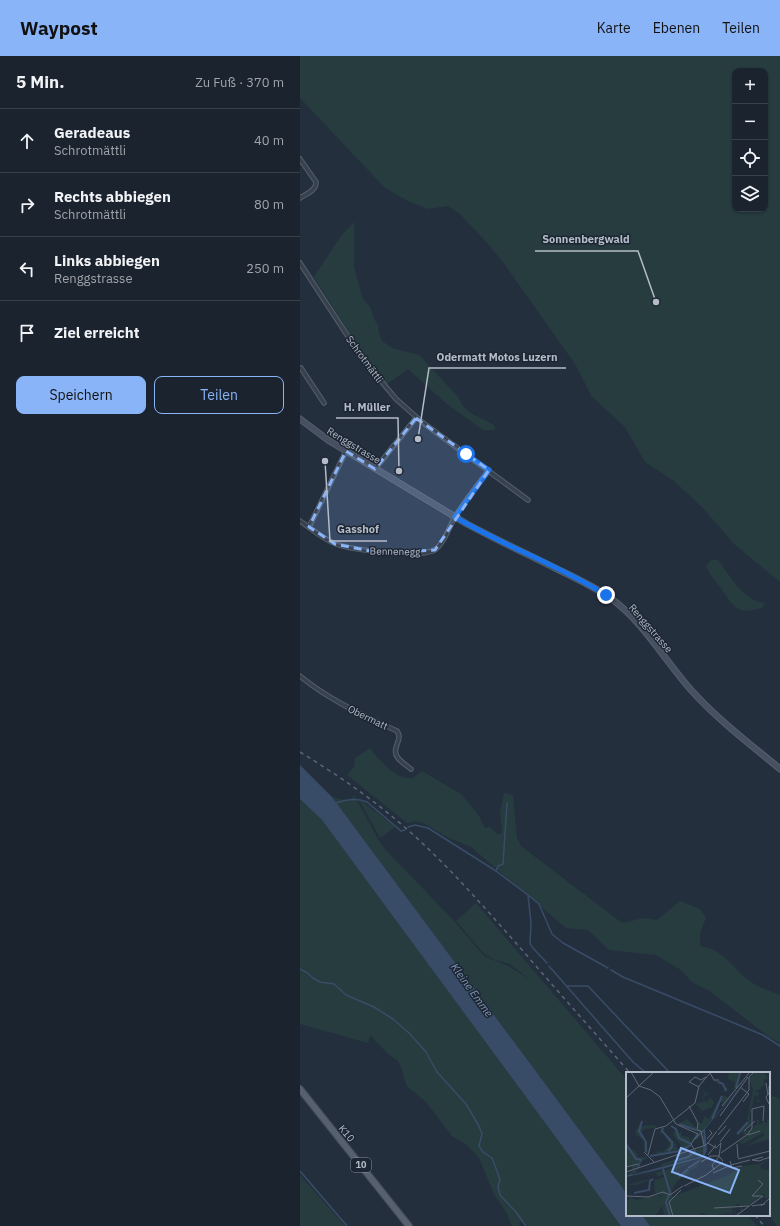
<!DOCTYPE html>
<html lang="de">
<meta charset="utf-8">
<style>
body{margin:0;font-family:"IBM Plex Sans",sans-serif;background:#282f3a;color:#f1f3f6}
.controls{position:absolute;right:12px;top:12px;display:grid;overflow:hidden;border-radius:8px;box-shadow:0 1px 3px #0004}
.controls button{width:36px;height:36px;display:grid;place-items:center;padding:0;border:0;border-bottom:1px solid #39404a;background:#1b232e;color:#f1f3f6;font:20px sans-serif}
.stop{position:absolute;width:12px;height:12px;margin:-9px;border:3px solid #1a73e8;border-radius:50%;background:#fff}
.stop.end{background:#1a73e8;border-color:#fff;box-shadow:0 1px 4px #0008}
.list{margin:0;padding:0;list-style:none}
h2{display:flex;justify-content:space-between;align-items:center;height:52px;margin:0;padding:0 16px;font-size:17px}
h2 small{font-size:13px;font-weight:400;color:#a0a4aa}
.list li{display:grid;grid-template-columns:26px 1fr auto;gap:12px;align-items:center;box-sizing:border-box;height:64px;padding:0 16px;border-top:1px solid #39404a}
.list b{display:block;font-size:15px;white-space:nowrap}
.list p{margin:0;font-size:13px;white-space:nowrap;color:#a0a4aa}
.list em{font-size:13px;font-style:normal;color:#a0a4aa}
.actions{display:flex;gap:8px;padding:12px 16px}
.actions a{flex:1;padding:9px 0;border:1px solid #8ab4f8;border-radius:8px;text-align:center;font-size:14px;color:#8ab4f8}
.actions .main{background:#8ab4f8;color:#111}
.icon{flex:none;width:22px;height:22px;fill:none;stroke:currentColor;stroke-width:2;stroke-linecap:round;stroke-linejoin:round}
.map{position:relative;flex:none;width:480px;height:1170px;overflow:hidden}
header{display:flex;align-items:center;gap:24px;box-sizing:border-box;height:56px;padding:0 20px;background:#8ab4f8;color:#111}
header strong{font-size:19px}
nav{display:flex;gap:22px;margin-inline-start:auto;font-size:14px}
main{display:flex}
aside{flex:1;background:#1b232e}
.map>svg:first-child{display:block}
.green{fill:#263c3f;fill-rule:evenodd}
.water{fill:#394c67}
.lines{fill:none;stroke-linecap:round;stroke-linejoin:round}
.stream{stroke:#394c67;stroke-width:1.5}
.street-casing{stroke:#565f6c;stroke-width:5.5}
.secondary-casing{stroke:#565f6c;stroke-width:7}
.primary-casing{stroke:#414a57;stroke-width:8}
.street{stroke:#38414e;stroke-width:3.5}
.secondary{stroke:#465061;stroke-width:5}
.primary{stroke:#56606e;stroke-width:6}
.rail{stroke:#5a6575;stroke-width:1.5;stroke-dasharray:4 4;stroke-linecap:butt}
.route{stroke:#1a73e8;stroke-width:5}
.marked{fill:#8ab4f8;fill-opacity:0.2;stroke:#8ab4f8;stroke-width:3;stroke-dasharray:8 5;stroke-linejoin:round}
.labels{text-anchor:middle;stroke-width:3;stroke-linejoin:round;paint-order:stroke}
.shield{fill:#1d2633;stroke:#878f9c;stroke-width:1}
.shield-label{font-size:9px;font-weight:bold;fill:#b4bcc9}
.street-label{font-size:10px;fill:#b4bcc9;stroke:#1d2633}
.water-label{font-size:11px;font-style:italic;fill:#7c92b1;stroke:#1d2633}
.inset-river{fill:none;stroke:#394c67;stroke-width:2}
.inset-road{fill:none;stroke:#5e6776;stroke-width:1}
.view{fill:#8ab4f8;fill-opacity:0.15;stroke:#8ab4f8;stroke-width:2}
.inset-edge{fill:none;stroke:#b4bcc9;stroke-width:2}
.leader{fill:none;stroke:#b4bcc9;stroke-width:1.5}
.callout-dot{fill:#b4bcc9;stroke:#1d2633;stroke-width:1.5}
.callout-label{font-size:11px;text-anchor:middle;font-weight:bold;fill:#b4bcc9;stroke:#1d2633;stroke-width:3;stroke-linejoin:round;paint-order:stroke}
</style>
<header>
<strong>Waypost</strong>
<nav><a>Karte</a><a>Ebenen</a><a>Teilen</a></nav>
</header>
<main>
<aside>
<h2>5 Min.<small>Zu Fuß · 370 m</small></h2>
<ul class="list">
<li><svg class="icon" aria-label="ahead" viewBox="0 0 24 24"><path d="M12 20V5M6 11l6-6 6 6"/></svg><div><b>Geradeaus</b><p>Schrotmättli</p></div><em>40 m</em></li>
<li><svg class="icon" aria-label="right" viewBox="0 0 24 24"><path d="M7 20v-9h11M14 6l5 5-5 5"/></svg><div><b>Rechts abbiegen</b><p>Schrotmättli</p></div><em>80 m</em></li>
<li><svg class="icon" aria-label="left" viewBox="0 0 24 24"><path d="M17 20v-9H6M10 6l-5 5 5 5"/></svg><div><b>Links abbiegen</b><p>Renggstrasse</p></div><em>250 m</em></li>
<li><svg class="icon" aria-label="arrive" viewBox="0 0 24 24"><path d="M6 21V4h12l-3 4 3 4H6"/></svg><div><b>Ziel erreicht</b></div></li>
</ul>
<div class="actions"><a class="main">Speichern</a><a>Teilen</a></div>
</aside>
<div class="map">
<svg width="480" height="1170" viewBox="0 0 480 1170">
<rect width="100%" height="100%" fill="#242f3e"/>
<!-- green -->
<g class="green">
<path d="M0 0H480V526L434 488 403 452 374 425 345 406 325 371 292 341 275 308 205 209 189 189 160 158 148 150 128 153 108 145 85 132 0 42ZM435 15H465V153H435Z"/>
<path d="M54 166V211L63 243 70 251 74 263 78 269 79 277 82 285 92 292 119 299 159 342C165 360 182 360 195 370V374H183L147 348 108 313 86 329 74 315 56 288 14 221 41 180Z"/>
<path d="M411 504H418C430 520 443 544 464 547L463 551C436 561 434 550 420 531 415 524 409 518 406 510Z"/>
<path d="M70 692C78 703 97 725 112 722 115 721 119 717 122 715L161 738 179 760 185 772 190 771 197 778H200L202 776 200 756 204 737 213 739 217 782 221 790 322 867 344 862 357 864 380 845 400 853 406 862C402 872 398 880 401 891 422 891 435 915 451 926 460 932 471 935 480 939V987L469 981 411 936 392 926 381 914 356 899 309 894 288 874 266 872 171 791 149 782 125 768 115 765 107 767 47 719 54 711 55 702Z"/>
<polygon points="54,739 58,746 78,783 84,792 155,866 184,900 208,910 229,923 210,908 195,904 184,898 156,865 176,847 327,1024 327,1138 32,741 49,745"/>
<polygon points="58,742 95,771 80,782"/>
<polygon points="0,743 22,764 321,1170 228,1170 223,1164 220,1166 219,1170 212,1170 207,1158 194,1138 179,1102 167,1089 152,1080 126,1046 107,1030 104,1022 102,1013 98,1005 88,998 70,979 68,987 0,968"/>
<polygon points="469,1040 476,1041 480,1043 480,1170 477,1170 469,1159"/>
<polygon points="0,1119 45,1170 0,1170"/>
<polygon points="342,1159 447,1159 457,1170 350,1170"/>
</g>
<!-- water -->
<polygon class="water" points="0,709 32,741 327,1138 327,1159 342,1159 350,1170 321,1170 22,764 0,743"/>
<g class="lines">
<!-- stream -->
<g class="stream">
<path d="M36 747C45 744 58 742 67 746L101 775 105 774"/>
<polyline points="108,771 115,769 128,772 196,815 228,839 239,848 252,878 263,887 308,912"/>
<polyline points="196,815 198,810 203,808 207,747"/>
<polyline points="228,839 231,867 230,887 232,891 247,907"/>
<polyline points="249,910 333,1006 346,1017"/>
<polyline points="0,913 6,916 13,922 20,926 34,928 46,939 74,951 93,963 109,977 126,996 137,1016 166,1048 179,1070 182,1078 179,1090 183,1096 192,1102 200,1123 198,1131 200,1139 216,1156 226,1170"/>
<polyline points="311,914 323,921 463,979 480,990"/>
<polyline points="268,930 288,930 370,1017"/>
<polyline points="0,1115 47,1170"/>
</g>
<defs>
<g id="street">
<path d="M0 103 16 126C17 134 6 138 0 142"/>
<polyline points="0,207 62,302 96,343 122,366 228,444"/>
<polyline points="1,312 24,347"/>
<polyline points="75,413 116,362"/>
<path d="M0 465C12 473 23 483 36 488 53 494 123 503 136 493 145 486 149 471 155 461 164 445 177 430 189 414"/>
<polyline points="9,471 46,395"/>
<path d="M0 620C29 644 63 659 97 675 104 684 90 692 98 702 101 706 107 710 111 713"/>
</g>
<path id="secondary" d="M0 363 28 384 167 468C197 484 227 498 257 513 276 522 295 531 312 543 345 568 365 605 392 635 418 664 450 688 480 713"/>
<polyline id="primary" points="0,1033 109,1170"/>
</defs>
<!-- street casing -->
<use href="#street" class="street-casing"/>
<!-- secondary casing -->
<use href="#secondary" class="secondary-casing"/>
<!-- primary casing -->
<use href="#primary" class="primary-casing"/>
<!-- street -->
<use href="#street" class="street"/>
<!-- secondary -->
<use href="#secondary" class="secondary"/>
<!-- primary -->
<use href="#primary" class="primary"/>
<!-- rail -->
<g class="rail">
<path d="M0 696C31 715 61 735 89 758 136 796 176 842 216 887 254 931 292 974 330 1017"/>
<polyline points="455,1159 464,1170"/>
</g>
</g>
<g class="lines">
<!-- route -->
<path class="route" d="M166 398 189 414 155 461C204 490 258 509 306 539"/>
</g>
<!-- marked area -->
<path class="marked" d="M116 362 189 414 135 494 81 497 35 488 9 471 46 395 75 413Z"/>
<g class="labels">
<!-- shield labels -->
<rect class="shield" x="51" y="1102" width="20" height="14" rx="3"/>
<g class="shield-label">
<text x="61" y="1112">10</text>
</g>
<!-- street labels -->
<g class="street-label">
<text transform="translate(65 303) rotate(54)" y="4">Schrotmättli</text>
<text transform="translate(54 389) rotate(31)" y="4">Renggstrasse</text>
<text transform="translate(95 495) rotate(1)" y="4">Bennenegg</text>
<text transform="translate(351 572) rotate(49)" y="4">Renggstrasse</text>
<text transform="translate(68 661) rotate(26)" y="4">Obermatt</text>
<text transform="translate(47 1077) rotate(51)" y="4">K10</text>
</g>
<!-- water labels -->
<g class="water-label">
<text transform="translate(172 934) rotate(54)" y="4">Kleine Emme</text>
</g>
</g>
<!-- overview -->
<g transform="translate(326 1016)">
<rect width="144" height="144" fill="#242f3e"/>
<path d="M104 0H114L113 8 109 17 103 16 100 20 97 12 89 10 86 8 95 9 101 16H108L109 10 101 7ZM128 0H137L142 6 138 8 139 15 137 13 134 18H129L133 21 131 27 135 30H132L130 27 131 25 129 23 123 45 125 51 124 55 120 56 121 59 125 57 131 52V48H133V53L138 49 141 52V47H144V67L120 74 139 63 137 61 117 72 113 70 122 63H118L117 60 112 63 111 61 120 50 123 49 121 48 127 18 123 7ZM76 19H78L81 22 83 19V22L76 25 79 28 80 31 84 25 88 30 86 35 76 39 70 32 79 29 75 25 79 22ZM98 23 102 26 96 34 97 29 92 32 91 38 93 36 78 58V82L36 96 35 92 61 84 67 78 69 79 77 74 74 61 61 76 31 82V79L37 80 44 72 37 61 33 62 36 55V59L50 72V76H54L55 73 47 63 49 57 46 55 51 57 53 62 55 59 56 64 63 65 65 69 71 60 53 52 61 47 72 57V51H76L79 44 83 47 92 30ZM16 49 14 54 29 53 30 56 18 57 16 60 20 70 22 83 18 78V67L11 64 9 60ZM0 65 1 73 12 82 11 85H22L12 92 14 94 9 96 10 100 0 104 7 98 5 92 0 95ZM76 86 77 88 71 93 72 95 64 98 63 102 51 109 46 118V125L102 103 117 94 133 92 144 87 134 94 136 97 144 98V126H136L139 124 137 121 128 131 116 135 117 138 115 139 113 132 109 133 110 136 105 135 106 138H108L111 141 115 140 111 142 106 138V141L110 143 101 141 85 144 76 141 70 144H48L45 141 44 144H35L38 141 36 134 29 144H0V126L2 129 5 125 10 128 32 123 34 125 35 122 29 121 28 108 39 105 38 102 32 105 15 111 10 113H0L32 105 30 101 0 105 37 99ZM72 87V90L53 105V99L45 100Z" fill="#263c3f" fill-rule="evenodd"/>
<path d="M127 0 79 57 81 78 78 85 36 97 0 105V104L11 100 12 92 16 88 24 84 16 88 11 99 5 103 77 84 78 57Z" fill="#394c67"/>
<path class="inset-river" d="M92 10 97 12 100 19M110 16 114 1M86 47 96 24M16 49 13 59 20 70V80M53 52 70 58M45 54 50 57 53 66 65 72M37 56 36 59 46 70V75L42 79M111 62 122 50M69 67 78 58M0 72 10 87 16 88M24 84 54 79 65 73M48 89 62 85 70 78M62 96 73 89M37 97 44 121 40 130 44 144M53 105 62 97M8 121 23 118 24 109 27 107"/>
<path class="inset-road" d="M5 0 13 14 25 18 34 25 50 52 72 62 65 72 68 77M84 1 88 8H93M140 11 142 23M73 15 63 10 69 5 75 8 80 5M114 15 123 22 117 30M0 26 28 0M143 32 140 25 143 21V14M63 34 72 51 71 58 75 59 78 73M96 34 124 0M94 44 122 5M137 49 138 34M92 58 123 18V5L128 0M118 59 129 49M92 63 100 54M122 63 134 59M81 67 86 61 83 58M94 70 104 57M82 71 90 76 95 71 93 84 97 89M111 72 112 86M18 80 28 90M95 81 122 62 126 56V37L138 34M22 83 29 57 40 54 69 31 73 14 85 0M82 83 90 73M137 85 126 88 133 89 144 85M112 87 144 79M104 89 106 96 116 94M75 90 85 84H93M105 93 124 88M0 95 12 92M88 98 86 93 93 85M0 100 80 73 91 59M87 101 105 93M58 114 80 103 97 90M0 124 22 125 37 120 44 123 57 114M126 134 139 132M135 134 144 126M88 136 123 134M111 143 137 124H126L137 112 132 108M47 144 43 130 55 118"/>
<path class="view" d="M55 76 113 98 104 121 46 100Z"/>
<rect width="144" height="144" class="inset-edge"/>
</g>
<!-- callouts -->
<path class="leader" d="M356 246L338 195H235M118 383L129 312H266M99 415L98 362H36M25 405L30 485H87"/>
<g class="callout-dot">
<circle cx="356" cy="246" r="4"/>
<circle cx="118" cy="383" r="4"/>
<circle cx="99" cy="415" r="4"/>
<circle cx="25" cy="405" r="4"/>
</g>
<g class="callout-label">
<text x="286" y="187">Sonnenbergwald</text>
<text x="197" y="305">Odermatt Motos Luzern</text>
<text x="67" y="355">H. Müller</text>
<text x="58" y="477">Gasshof</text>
</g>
</svg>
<div class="controls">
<button>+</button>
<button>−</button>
<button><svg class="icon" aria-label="locate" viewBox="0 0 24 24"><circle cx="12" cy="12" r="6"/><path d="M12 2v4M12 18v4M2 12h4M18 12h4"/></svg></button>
<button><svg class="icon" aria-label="layers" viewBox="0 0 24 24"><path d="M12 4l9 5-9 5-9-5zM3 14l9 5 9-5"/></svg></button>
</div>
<div class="stop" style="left:166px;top:398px"></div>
<div class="stop end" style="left:306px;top:539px"></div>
</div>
</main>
